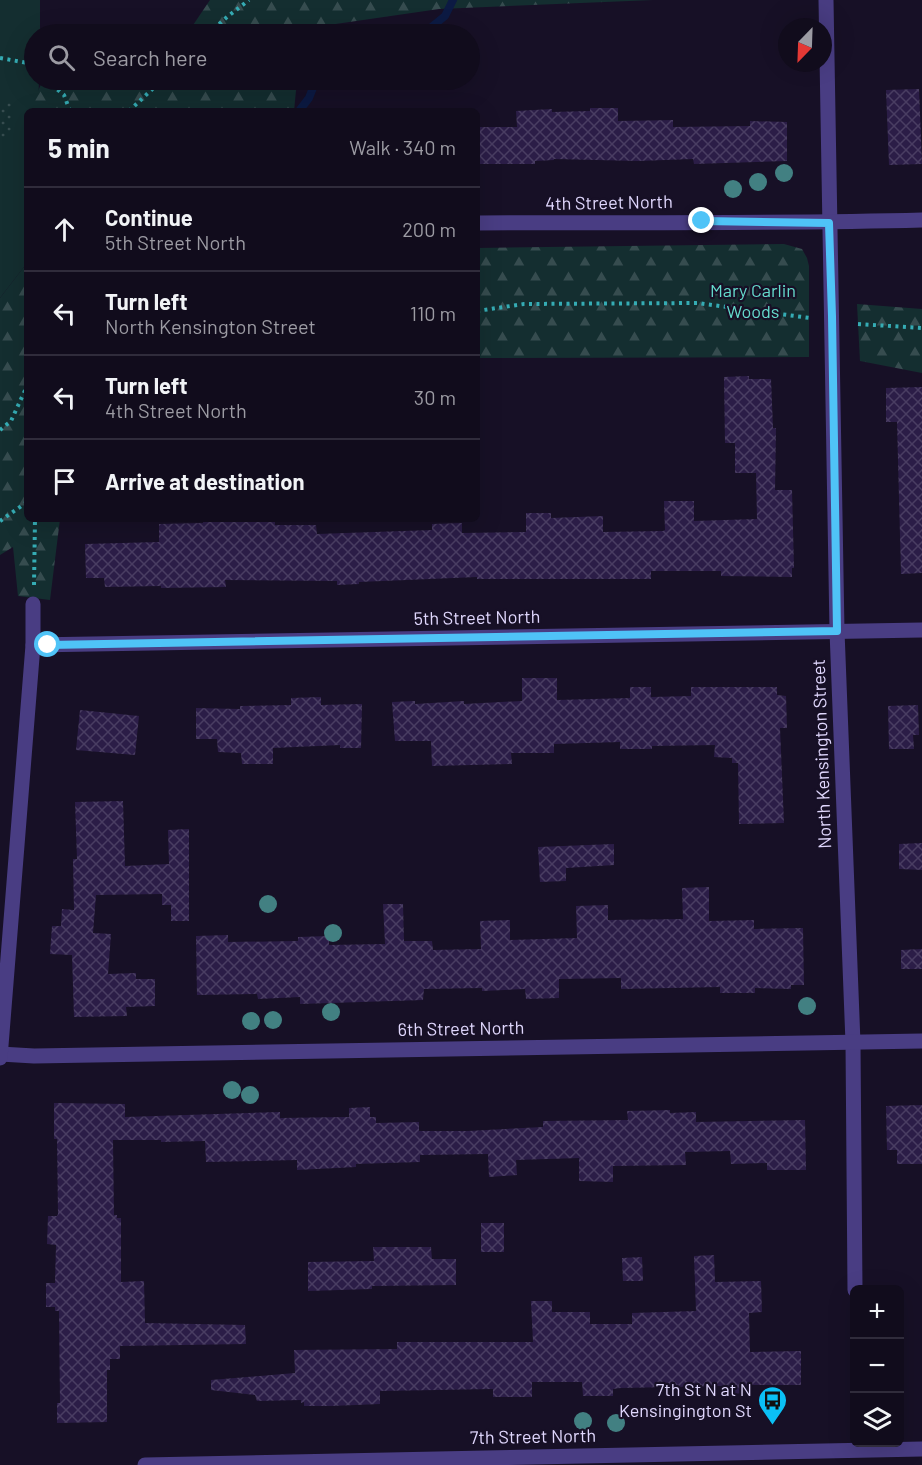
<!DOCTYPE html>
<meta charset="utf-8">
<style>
body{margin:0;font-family:Barlow,sans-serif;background:#1a1525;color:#f1f3f6}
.controls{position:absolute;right:18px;bottom:18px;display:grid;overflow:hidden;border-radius:9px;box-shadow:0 6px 24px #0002}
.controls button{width:54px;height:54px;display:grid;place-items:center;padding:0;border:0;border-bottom:2px solid #302c3b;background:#110c1c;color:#f1f3f6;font:30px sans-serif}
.compass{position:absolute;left:778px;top:18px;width:54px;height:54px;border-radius:50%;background:#110c1c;box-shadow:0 6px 24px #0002;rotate:203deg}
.stop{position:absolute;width:18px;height:18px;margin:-14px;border:4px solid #4fc3f7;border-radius:50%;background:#fff}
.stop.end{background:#4fc3f7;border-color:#fff;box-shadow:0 2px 6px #0008}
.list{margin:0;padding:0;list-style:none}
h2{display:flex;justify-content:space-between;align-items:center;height:78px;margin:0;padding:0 24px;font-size:26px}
h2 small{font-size:20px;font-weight:400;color:#9c9ba3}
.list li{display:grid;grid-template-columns:39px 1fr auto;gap:18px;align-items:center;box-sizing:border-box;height:84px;padding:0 24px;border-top:2px solid #302c3b}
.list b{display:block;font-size:22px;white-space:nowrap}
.list p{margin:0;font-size:20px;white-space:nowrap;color:#9c9ba3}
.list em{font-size:20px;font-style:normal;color:#9c9ba3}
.icon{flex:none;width:33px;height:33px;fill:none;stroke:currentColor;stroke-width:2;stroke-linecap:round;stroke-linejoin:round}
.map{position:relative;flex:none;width:922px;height:1465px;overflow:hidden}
.search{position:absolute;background:#110c1c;box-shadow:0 6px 24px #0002;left:24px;top:24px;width:456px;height:66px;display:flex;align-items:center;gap:15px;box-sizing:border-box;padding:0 21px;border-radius:33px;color:#9c9ba3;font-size:22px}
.panel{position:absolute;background:#110c1c;box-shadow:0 6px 24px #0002;left:24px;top:108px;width:456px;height:414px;border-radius:9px}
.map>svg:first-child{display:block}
.grass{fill:#142e30}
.forest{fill:url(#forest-firs)}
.park{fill:url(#park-dots)}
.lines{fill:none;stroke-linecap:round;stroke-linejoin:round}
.stream{stroke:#0c1a43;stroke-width:8}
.building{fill:url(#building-cross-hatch)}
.path{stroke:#35acb4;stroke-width:4;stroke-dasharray:3 4.5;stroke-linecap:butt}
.minor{stroke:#493d83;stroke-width:15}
.tree{fill:#428082}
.route{stroke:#4fc3f7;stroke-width:8}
.labels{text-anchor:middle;stroke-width:4.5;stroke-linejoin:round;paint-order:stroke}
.street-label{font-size:18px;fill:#e0d7fd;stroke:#171026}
.park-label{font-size:18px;fill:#65dbcd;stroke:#171026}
.poi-label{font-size:18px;fill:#e0d7fd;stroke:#171026;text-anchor:end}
</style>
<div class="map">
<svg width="922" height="1465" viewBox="0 0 922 1465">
<defs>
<pattern id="forest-firs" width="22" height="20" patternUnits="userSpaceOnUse" patternTransform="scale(1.5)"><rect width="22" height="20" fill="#142e30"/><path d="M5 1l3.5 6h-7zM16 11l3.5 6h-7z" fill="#364c4f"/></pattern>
<pattern id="park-dots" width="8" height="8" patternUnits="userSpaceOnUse" patternTransform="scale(1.5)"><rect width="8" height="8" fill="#142e30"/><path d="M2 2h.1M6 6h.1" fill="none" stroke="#364c4f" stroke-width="1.8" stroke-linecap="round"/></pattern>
<pattern id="building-cross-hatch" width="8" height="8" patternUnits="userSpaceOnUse" patternTransform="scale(1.5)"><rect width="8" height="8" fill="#2b1d47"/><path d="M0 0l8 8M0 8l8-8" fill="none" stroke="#493d62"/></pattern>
</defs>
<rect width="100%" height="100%" fill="#171026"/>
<!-- grass -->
<polygon class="grass" points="0,0 40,0 40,34 34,34 34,80 39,80 38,111 27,111 27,263 0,298"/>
<!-- forest -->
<g class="forest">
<polygon points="210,0 653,0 439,9 301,29 300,34 187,34"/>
<polygon points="43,80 297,80 294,111 29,111"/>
<polygon points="784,244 802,249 807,258 809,266 809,357 477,358 477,248"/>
<polygon points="27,263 27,519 60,519 50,600 18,596 13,547 0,555 0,298"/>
<polygon points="857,304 922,309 922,373 860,361"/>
</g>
<!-- park -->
<polygon class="park" points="10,101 13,113 13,133 3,143 0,143 0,102"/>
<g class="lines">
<!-- stream -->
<g class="stream">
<polyline points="408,34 423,34 445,16 453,0"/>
<polyline points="299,111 309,98 316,80"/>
</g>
</g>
<!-- building -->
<g class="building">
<polygon points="919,89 922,164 889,165 886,90"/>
<polygon points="590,108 618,108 618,121 673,120 673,127 750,126 750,121 787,122 787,161 694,164 693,159 638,161 554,159 554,160 535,161 535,164 477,164 477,127 517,127 516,111 552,109 552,112 590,111"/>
<polygon points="749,376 749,379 771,379 773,428 776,428 775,490 792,490 794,568 792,568 792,577 721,576 721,571 651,571 651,579 477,579 477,577 359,582 359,584 337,585 337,581 225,580 226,587 161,588 161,586 105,587 104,578 86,578 85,544 159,542 159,524 203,523 203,519 275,519 275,525 316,525 317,534 432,530 432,524 462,523 462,533 526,532 526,513 551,513 551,518 603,516 603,532 663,531 665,530 664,501 694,501 694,521 757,519 756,473 735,473 735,443 725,443 724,377"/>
<polygon points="922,387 922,573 901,574 897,422 886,422 886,388"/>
<polygon points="522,678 557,678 557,700 630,698 630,687 651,687 651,697 691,696 691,687 777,687 777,695 786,696 787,728 780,728 784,823 739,824 738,763 732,763 732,758 714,757 715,745 652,746 652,749 620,749 620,742 554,744 554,753 511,753 512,764 432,766 431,741 395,741 392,702 415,701 415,704 464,701 464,704 522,701"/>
<polygon points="321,697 321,705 362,704 361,748 340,748 340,745 273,748 273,764 242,764 241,753 218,752 217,739 196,739 196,708 240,709 240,706 291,705 291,698"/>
<polygon points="918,705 919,735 913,735 914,749 889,749 888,706"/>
<polygon points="80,710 139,716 135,755 76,750"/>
<polygon points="123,801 125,866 169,864 168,830 189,829 189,921 171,921 171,905 162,905 162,894 96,895 93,933 111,934 108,974 136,973 136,979 155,979 155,1006 126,1007 127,1016 74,1017 72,955 50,954 52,926 61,926 62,909 74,910 73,859 77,859 75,802"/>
<polygon points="922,843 922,870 899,869 899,844"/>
<polygon points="614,844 614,865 566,868 566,881 540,882 538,847"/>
<polygon points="709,887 709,921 754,920 754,929 803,928 804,985 791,985 791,989 755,988 755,993 720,993 720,987 621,989 621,978 559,979 559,998 526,999 525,989 482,991 482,988 424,989 423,1000 300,1004 300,997 258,999 257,994 197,995 196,936 228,935 228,942 298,941 298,937 329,936 329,945 385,944 383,904 403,904 404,941 432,941 433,950 481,949 480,921 510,920 510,940 577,938 576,906 608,905 608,920 683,919 682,888"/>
<polygon points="922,949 922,969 901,969 901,950"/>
<polygon points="54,1103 125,1104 125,1117 280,1112 280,1118 344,1117 349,1117 349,1108 370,1107 370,1117 376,1117 376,1123 419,1122 419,1131 468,1131 543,1127 543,1121 628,1120 627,1111 670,1110 670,1113 696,1112 696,1122 805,1120 806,1170 767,1170 767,1163 731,1164 730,1151 685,1152 686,1165 613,1166 613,1182 579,1181 579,1158 516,1160 517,1175 489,1177 488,1154 420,1155 420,1162 356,1164 356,1167 297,1170 297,1160 206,1162 205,1141 161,1142 161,1140 113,1140 114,1215 117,1215 117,1218 121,1218 121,1282 144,1281 145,1323 245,1325 246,1344 120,1346 120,1359 110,1359 110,1370 107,1370 107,1422 57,1423 57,1403 60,1403 59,1311 55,1311 55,1307 46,1307 46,1283 55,1283 56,1245 47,1244 48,1216 57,1216 58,1214 57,1139 54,1139"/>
<polygon points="922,1105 922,1164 897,1164 897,1150 887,1150 886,1106"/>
<rect x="481" y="1223" width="23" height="29"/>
<polygon points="373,1247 431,1247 432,1259 456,1259 456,1285 372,1286 372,1289 308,1291 308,1262 374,1261"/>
<polygon points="714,1255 715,1282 761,1281 762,1312 749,1313 750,1352 801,1351 801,1385 751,1385 752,1393 723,1394 722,1386 621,1388 613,1389 613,1396 583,1396 582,1382 532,1382 532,1397 493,1397 493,1389 380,1391 380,1404 331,1406 304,1406 304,1402 301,1403 301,1400 257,1401 255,1395 211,1390 211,1380 295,1373 294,1350 397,1349 397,1342 533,1342 531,1301 552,1301 552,1312 590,1312 590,1324 632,1324 632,1313 696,1311 694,1256"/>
<polygon points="642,1257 643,1281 623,1281 622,1258"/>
</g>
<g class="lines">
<!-- path -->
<g class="path">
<polyline points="208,34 227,17 249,0"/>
<polyline points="0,58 28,63 34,69"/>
<polyline points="46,80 64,95 70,111"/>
<polyline points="129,111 162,80"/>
<polyline points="477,311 524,304 697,303 810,318"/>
<polyline points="858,324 922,328"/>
<polyline points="0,430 11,421 27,386"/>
<polyline points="0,521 27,502"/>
<polyline points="34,585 35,519"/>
</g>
<!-- minor -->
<g class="minor">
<polyline points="826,0 837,631 853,1043 855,1290"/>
<path d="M477 223C625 222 774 224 922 220"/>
<polyline points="33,645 922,630"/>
<polyline points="0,1054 34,1056 922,1041"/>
<polyline points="0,1058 33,645 33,604"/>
<polyline points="145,1465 922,1449"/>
</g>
</g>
<!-- trees -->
<g class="tree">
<circle cx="784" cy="173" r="9"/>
<circle cx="758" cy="182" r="9"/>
<circle cx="733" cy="189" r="9"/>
<circle cx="268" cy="904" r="9"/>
<circle cx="333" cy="933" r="9"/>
<circle cx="807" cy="1006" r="9"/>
<circle cx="331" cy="1012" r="9"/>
<circle cx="273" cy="1020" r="9"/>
<circle cx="251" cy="1021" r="9"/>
<circle cx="232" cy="1090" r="9"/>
<circle cx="250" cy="1095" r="9"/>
<circle cx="583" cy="1421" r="9"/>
<circle cx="616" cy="1423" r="9"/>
</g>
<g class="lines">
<!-- route -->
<polyline class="route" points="48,645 837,631 832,316 829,223 702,221"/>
</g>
<!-- icons -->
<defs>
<symbol id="bus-pin" viewBox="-11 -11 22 30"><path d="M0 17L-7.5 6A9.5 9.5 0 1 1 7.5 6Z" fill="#0bc0f5" stroke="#171026"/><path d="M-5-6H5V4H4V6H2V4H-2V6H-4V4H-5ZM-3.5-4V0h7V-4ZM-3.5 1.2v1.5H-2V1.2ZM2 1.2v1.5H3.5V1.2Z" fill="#111"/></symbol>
</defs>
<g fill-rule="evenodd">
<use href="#bus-pin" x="756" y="1384" width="33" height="45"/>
</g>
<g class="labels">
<!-- street labels -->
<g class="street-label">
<text transform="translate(609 203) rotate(-1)" y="6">4th Street North</text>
<text transform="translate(477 618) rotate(-1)" y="6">5th Street North</text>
<text transform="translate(822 754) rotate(-92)" y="6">North Kensington Street</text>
<text transform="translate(461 1029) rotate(-1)" y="6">6th Street North</text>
<text transform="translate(533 1437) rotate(-1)" y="6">7th Street North</text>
</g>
<!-- park labels -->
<g class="park-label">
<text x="753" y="297">Mary Carlin<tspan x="753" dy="21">Woods</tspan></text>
</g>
<!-- poi labels -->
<g class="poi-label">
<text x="752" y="1396">7th St N at N<tspan x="752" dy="21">Kensingington St</tspan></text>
</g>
</g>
</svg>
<div class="controls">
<button>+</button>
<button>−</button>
<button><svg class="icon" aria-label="layers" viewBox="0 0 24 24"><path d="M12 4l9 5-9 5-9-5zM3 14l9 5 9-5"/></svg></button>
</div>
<svg class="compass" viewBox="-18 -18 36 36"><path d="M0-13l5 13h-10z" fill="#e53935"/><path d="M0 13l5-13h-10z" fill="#9c9ba3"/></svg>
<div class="stop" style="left:48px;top:645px"></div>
<div class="stop end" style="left:702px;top:221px"></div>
<div class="search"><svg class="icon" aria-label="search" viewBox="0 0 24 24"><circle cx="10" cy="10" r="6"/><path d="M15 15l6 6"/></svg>Search here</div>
<section class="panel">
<h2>5 min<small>Walk · 340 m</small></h2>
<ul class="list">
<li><svg class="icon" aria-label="ahead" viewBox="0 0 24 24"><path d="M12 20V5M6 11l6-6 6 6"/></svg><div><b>Continue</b><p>5th Street North</p></div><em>200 m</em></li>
<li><svg class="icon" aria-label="left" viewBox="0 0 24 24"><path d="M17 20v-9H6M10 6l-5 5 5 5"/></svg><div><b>Turn left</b><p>North Kensington Street</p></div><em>110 m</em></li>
<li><svg class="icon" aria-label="left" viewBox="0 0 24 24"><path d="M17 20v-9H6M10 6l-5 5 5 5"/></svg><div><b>Turn left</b><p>4th Street North</p></div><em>30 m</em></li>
<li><svg class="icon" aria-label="arrive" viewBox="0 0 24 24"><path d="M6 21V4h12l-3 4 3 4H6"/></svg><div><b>Arrive at destination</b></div></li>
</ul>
</section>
</div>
